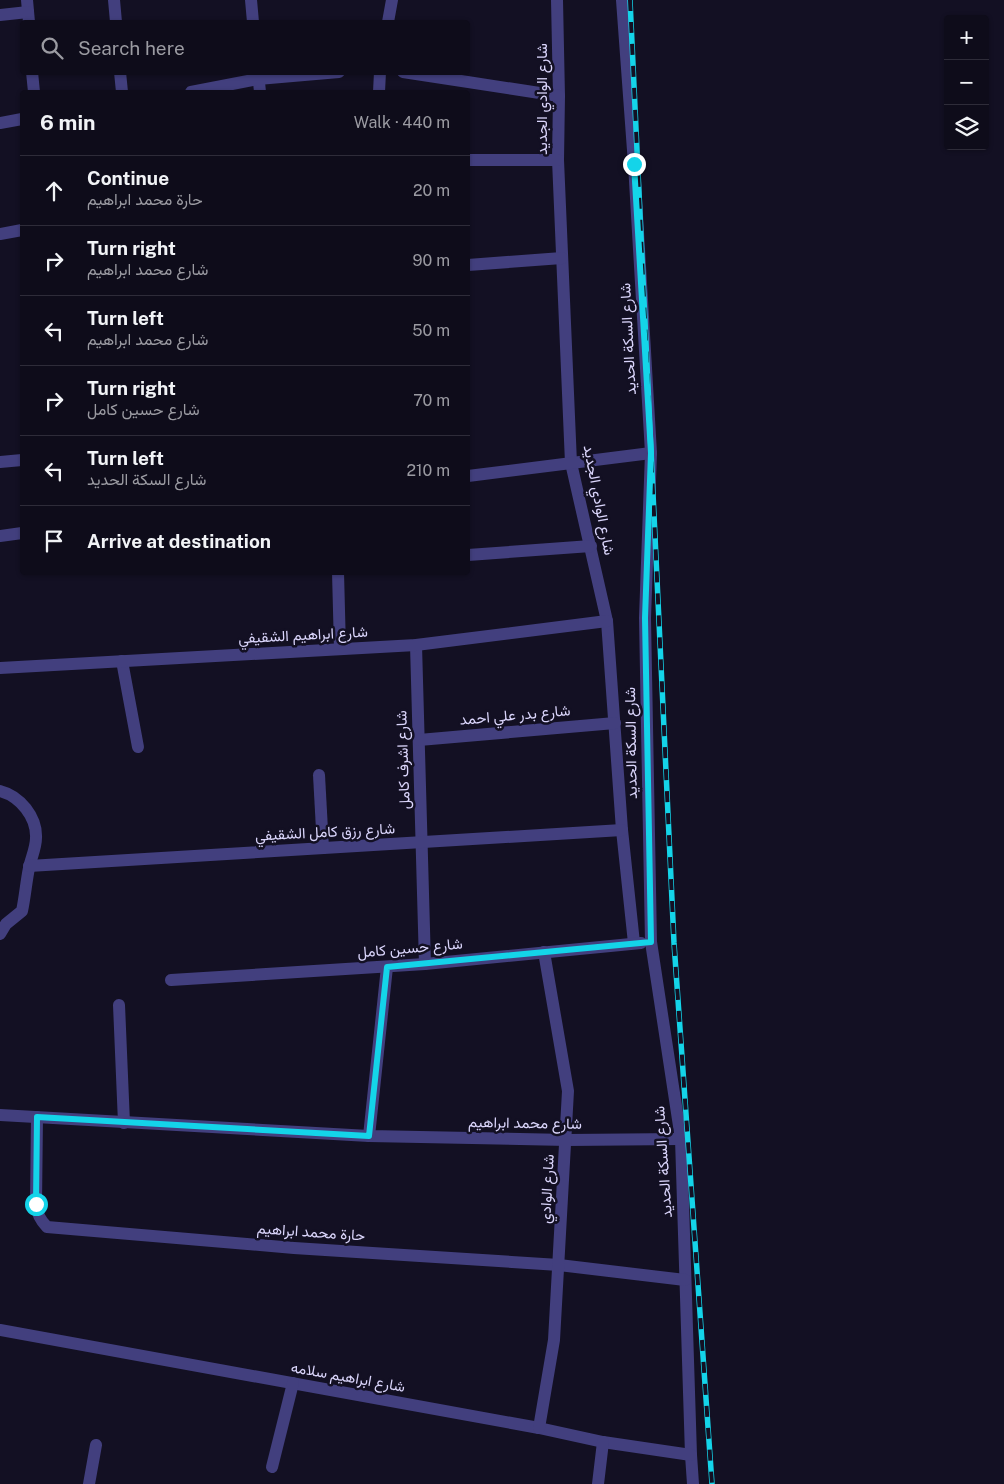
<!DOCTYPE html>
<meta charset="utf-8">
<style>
body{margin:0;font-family:"Public Sans",Vazirmatn,sans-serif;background:#1c1a27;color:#f1f3f6}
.controls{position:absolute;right:15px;top:15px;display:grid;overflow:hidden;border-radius:5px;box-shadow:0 1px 4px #0004}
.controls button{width:45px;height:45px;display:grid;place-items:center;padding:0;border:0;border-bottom:1px solid #2e2c39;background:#0e0c1a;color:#f1f3f6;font:25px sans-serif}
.stop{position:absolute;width:15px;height:15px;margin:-11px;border:4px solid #14d4e9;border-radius:50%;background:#fff}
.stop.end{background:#14d4e9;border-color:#fff;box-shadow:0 1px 5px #0008}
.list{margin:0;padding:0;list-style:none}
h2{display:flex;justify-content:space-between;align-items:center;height:65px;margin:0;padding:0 20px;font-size:21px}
h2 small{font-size:16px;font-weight:400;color:#9b9ba2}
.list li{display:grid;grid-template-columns:32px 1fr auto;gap:15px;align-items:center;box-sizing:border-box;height:70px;padding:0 20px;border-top:1px solid #2e2c39}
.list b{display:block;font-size:19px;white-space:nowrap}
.list p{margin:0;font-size:16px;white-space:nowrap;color:#9b9ba2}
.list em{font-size:16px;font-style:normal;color:#9b9ba2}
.icon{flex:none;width:28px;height:28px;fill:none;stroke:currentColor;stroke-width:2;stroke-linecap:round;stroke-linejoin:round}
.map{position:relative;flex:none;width:1004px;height:1484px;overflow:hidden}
.search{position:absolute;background:#0e0c1a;box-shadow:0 1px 4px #0004;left:20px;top:20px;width:450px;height:55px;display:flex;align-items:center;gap:12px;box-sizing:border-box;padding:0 18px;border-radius:5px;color:#9b9ba2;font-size:19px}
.panel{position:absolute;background:#0e0c1a;box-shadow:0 1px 4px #0004;left:20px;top:90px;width:450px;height:485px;border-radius:5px}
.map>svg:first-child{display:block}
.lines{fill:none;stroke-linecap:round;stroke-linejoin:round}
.minor{stroke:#423f7e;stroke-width:12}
.rail-casing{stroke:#14d4e9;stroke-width:5.5}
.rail{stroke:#131023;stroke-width:4;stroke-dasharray:11;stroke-linecap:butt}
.route{stroke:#14d4e9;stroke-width:6}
.labels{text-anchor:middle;stroke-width:5;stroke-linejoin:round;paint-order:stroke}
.street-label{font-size:15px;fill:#dad5fb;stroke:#131023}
</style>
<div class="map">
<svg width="1004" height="1484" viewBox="0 0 1004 1484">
<rect width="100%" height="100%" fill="#131023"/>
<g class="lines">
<!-- minor -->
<g class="minor">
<polyline points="27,0 29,22"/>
<polyline points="114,0 116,22"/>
<polyline points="251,0 253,22"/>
<polyline points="557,0 559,96 558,160 571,463 607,621 622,830 634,943"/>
<polyline points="622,0 634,164 651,453 645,618 651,942 681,1139 691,1455 693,1484"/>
<polyline points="0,15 28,12"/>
<polyline points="388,22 392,0"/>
<polyline points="32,72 34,92"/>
<polyline points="120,72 122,92"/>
<polyline points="258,72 260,92"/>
<polyline points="403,72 559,96"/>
<polyline points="191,92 258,79 339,72"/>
<polyline points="379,92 380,72"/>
<polyline points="0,123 22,119"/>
<polyline points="468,160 558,160"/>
<polyline points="0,234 22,230"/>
<polyline points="468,265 562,258"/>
<polyline points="0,462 22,460"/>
<polyline points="468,476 651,453"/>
<polyline points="0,536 22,533"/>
<polyline points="468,555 591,546"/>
<polyline points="338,572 340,649"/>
<polyline points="416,645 425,964"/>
<polyline points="122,661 138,747"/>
<polyline points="0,668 416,645 607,621"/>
<polyline points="419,740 615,723"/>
<polyline points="319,775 323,848"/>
<path d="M0 791C20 796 37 817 36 838 36 848 31 858 29 868 26 883 25 897 22 911L6 924 0 934"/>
<polyline points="29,866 622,830"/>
<polyline points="171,980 425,964 641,943"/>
<polyline points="119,1005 124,1123"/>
<polyline points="0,1115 369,1136 567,1140 681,1139"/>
<path d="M37 1117 36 1204C37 1214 40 1220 47 1227L294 1248 559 1265 685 1280"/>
<polyline points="369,1136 387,967"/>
<polyline points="0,1330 539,1428 603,1442 691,1455"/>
<polyline points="539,1428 554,1340 568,1091 544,952"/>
<polyline points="272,1467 293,1383"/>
<polyline points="89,1484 96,1445"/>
<polyline points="598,1484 603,1442"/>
</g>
<defs>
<polyline id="rail" points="630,0 674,943 712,1484"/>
</defs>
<!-- rail casing -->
<use href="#rail" class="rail-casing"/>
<!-- rail -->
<use href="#rail" class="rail"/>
</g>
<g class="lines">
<!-- route -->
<polyline class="route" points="36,1204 37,1117 369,1136 387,967 651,942 645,618 651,453 634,164"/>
</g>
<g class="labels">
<!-- street labels -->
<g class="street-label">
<text transform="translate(542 99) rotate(-90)" y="5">شارع الوادي الجديد</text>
<text transform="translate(628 339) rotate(-93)" y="5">شارع السكة الحديد</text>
<text transform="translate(599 500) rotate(79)" y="5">شارع الوادي الجديد</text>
<text transform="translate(303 635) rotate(-3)" y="5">شارع ابراهيم الشقيفي</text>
<text transform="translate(515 715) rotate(-5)" y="5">شارع بدر علي احمد</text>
<text transform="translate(631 743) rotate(-91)" y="5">شارع السكة الحديد</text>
<text transform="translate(403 760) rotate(-92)" y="5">شارع اشرف كامل</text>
<text transform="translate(325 832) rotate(-3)" y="5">شارع رزق كامل الشقيفي</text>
<text transform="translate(410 948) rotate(-5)" y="5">شارع حسين كامل</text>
<text transform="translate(525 1123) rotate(1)" y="5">شارع محمد ابراهيم</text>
<text transform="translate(663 1162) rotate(-94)" y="5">شارع السكة الحديد</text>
<text transform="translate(547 1189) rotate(-87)" y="5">شارع الوادي</text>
<text transform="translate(311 1232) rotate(4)" y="5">حارة محمد ابراهيم</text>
<text transform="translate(348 1377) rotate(10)" y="5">شارع ابراهيم سلامه</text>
</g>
</g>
</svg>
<div class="controls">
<button>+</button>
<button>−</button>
<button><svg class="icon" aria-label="layers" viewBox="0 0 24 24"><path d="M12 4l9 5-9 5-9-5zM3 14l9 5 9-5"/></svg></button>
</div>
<div class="stop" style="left:36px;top:1204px"></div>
<div class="stop end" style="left:634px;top:164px"></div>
<div class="search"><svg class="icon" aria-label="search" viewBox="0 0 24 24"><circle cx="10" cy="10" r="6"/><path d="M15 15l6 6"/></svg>Search here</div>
<section class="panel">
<h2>6 min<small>Walk · 440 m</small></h2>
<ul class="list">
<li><svg class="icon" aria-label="ahead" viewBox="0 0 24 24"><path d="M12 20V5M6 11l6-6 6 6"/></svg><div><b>Continue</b><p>حارة محمد ابراهيم</p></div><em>20 m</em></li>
<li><svg class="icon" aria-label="right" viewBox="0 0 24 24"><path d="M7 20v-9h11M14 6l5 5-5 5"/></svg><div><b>Turn right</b><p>شارع محمد ابراهيم</p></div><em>90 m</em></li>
<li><svg class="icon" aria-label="left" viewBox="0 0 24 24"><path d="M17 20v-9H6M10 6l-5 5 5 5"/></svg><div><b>Turn left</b><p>شارع محمد ابراهيم</p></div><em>50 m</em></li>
<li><svg class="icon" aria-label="right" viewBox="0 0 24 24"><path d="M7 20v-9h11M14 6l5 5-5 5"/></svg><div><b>Turn right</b><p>شارع حسين كامل</p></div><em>70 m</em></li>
<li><svg class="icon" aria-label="left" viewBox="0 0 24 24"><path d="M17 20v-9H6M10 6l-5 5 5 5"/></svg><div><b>Turn left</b><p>شارع السكة الحديد</p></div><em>210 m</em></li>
<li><svg class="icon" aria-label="arrive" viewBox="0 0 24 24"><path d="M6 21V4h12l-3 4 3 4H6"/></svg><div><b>Arrive at destination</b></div></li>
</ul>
</section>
</div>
